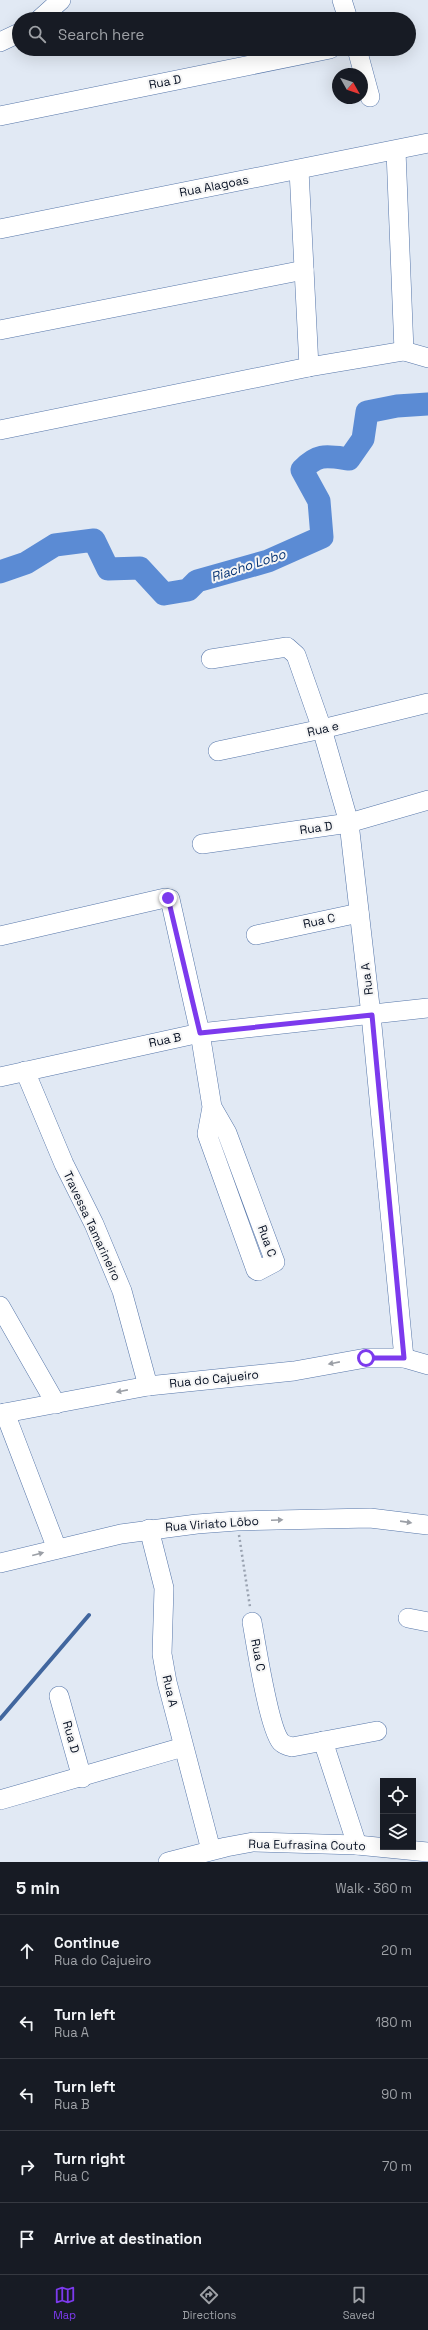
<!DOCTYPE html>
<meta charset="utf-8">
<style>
body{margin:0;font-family:"Space Grotesk",sans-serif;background:#20242c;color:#f1f3f6}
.controls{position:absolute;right:12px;bottom:12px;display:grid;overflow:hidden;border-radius:0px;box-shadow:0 4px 16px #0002}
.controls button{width:36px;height:36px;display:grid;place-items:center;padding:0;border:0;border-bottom:1px solid #363941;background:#171b24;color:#f1f3f6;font:20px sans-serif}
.compass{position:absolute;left:332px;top:68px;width:36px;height:36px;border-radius:50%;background:#171b24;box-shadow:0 4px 16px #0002;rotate:130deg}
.stop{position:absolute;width:12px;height:12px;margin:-9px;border:3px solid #7c3aed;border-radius:50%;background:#fff}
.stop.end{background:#7c3aed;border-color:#fff;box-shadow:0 1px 4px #0008}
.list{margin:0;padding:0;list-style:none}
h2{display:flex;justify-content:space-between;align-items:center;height:52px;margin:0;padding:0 16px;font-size:17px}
h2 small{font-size:13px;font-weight:400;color:#9ea1a6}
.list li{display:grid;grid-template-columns:26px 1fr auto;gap:12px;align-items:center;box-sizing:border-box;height:72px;padding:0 16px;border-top:1px solid #363941}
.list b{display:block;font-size:15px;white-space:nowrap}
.list p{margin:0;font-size:13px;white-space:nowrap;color:#9ea1a6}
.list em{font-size:13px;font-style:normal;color:#9ea1a6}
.icon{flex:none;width:22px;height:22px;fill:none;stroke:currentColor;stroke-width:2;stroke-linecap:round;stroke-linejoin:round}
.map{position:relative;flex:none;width:428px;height:1862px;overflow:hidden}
.search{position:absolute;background:#171b24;box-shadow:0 4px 16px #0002;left:12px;right:12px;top:12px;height:44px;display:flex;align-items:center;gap:10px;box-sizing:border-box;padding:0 14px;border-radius:22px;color:#9ea1a6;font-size:15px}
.sheet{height:412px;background:#171b24}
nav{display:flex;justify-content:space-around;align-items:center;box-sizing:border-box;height:56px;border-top:1px solid #363941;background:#171b24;font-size:11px;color:#9ea1a6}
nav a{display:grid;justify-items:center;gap:2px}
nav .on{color:#7c3aed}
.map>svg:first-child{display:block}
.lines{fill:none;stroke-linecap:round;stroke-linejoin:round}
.stream{stroke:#41669e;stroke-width:4}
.river{stroke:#5b8bd4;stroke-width:23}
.minor-casing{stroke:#5676a9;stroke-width:20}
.path{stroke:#99a2b0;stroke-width:2.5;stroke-dasharray:2 3;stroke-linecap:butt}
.minor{stroke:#fff;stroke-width:19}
.oneway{fill:#9b9fa6}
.route{stroke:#7c3aed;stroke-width:5}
.labels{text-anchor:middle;stroke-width:4;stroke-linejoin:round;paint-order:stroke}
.street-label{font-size:12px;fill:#040e21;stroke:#f5f5f5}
.water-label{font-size:13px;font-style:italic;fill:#063475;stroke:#f5f5f5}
</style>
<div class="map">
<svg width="428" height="1862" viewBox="0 0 428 1862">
<rect width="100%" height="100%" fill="#e1e9f4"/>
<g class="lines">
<!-- stream -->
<polyline class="stream" points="0,1719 89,1615"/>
<!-- river -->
<path class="river" d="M0 572 26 563 55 545 94 540 108 569 140 568 164 594 188 590 197 581 268 561 322 537 319 501 302 470C318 453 327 456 349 459L363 439 367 412 397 406 428 404"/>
<defs>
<g id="minor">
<polyline points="342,0 348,19"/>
<polyline points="40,19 61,0"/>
<polyline points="0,42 19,33"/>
<polyline points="357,49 370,97"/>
<polyline points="0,116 330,49"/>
<polyline points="396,151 404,351"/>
<polyline points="299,170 309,367"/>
<polyline points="0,229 428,143"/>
<polyline points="0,330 304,270"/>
<polyline points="0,430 309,367 404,351 428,358"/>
<polyline points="211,659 287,647 296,655 322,729 349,823 371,1015 404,1358"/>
<polyline points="218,751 322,729 428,703"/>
<polyline points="202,844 349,823 428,800"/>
<polyline points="256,935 359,913"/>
<polyline points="0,936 165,898 170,899 200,1033 212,1107 207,1134 256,1270 258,1271 275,1262 227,1133 212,1107"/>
<polyline points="25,1071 64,1164 94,1224 122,1291 148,1386"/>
<polyline points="0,1077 200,1033 428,1008"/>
<polyline points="0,1306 56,1404"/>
<polyline points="5,1413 57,1549"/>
<polyline points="0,1414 148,1386 294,1371 366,1358 404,1358 428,1365"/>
<polyline points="149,1529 164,1588 162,1654 167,1682 211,1850"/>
<polyline points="0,1563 121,1534 197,1524 237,1521 370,1518 428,1525"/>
<polyline points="408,1618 428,1622"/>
<path d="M252 1622C256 1644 269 1729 281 1742 284 1745 287 1746 292 1747L377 1731"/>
<polyline points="59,1696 82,1778"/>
<polyline points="323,1741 357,1845"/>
<polyline points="0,1800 183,1747"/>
<polyline points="168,1862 226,1847 253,1842 357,1845 428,1852"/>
</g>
</defs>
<!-- minor casing -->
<use href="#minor" class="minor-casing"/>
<!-- path -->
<polyline class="path" points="239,1535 250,1607"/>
<!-- minor -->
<use href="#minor" class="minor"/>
</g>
<!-- one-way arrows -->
<defs><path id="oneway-solid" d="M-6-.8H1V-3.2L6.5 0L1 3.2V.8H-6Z"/></defs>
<g class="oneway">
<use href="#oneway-solid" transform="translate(334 1363) rotate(169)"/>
<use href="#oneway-solid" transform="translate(122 1391) rotate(169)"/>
<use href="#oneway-solid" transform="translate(277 1520) rotate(-2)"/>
<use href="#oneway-solid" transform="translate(406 1522) rotate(8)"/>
<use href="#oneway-solid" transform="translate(38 1554) rotate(-15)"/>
</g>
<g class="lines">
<!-- route -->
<polyline class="route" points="168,898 200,1033 372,1015 404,1358 366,1358"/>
</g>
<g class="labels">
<!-- street labels -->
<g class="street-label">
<text transform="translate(165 82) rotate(-11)" y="4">Rua D</text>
<text transform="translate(214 186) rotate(-11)" y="4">Rua Alagoas</text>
<text transform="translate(323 729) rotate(-13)" y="4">Rua e</text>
<text transform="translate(316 828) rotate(-8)" y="4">Rua D</text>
<text transform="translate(319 921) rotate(-12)" y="4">Rua C</text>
<text transform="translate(367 979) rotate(-97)" y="4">Rua A</text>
<text transform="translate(165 1040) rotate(-12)" y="4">Rua B</text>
<text transform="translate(92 1226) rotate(65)" y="4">Travessa Tamarineiro</text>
<text transform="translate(267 1241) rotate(70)" y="4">Rua C</text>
<text transform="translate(214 1379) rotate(-6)" y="4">Rua do Cajueiro</text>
<text transform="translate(212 1524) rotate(-4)" y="4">Rua Viriato Lôbo</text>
<text transform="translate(258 1655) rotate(79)" y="4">Rua C</text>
<text transform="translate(170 1691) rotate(77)" y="4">Rua A</text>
<text transform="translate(71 1737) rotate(74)" y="4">Rua D</text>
<text transform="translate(307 1845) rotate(1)" y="4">Rua Eufrasina Couto</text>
</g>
<!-- water labels -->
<g class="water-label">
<text transform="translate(248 565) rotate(-18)" y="5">Riacho Lobo</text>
</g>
</g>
</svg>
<div class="controls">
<button><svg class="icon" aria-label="locate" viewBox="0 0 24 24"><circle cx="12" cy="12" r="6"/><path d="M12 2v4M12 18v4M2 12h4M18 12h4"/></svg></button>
<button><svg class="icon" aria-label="layers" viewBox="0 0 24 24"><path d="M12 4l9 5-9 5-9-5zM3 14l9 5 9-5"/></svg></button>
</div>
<svg class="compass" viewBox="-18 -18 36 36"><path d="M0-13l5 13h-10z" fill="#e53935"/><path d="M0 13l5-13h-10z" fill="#9ea1a6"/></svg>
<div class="stop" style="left:366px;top:1358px"></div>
<div class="stop end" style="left:168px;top:898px"></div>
<div class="search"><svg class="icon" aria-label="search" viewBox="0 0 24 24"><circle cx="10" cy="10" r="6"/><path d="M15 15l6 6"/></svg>Search here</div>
</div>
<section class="sheet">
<h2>5 min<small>Walk · 360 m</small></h2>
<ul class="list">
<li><svg class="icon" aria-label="ahead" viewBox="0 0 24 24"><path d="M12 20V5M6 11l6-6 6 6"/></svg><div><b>Continue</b><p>Rua do Cajueiro</p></div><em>20 m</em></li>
<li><svg class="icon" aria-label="left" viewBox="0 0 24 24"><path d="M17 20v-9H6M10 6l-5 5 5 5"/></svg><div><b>Turn left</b><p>Rua A</p></div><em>180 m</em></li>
<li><svg class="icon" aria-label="left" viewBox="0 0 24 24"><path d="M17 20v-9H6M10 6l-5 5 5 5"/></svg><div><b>Turn left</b><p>Rua B</p></div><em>90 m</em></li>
<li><svg class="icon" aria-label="right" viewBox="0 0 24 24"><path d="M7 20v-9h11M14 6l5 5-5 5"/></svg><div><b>Turn right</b><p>Rua C</p></div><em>70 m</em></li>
<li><svg class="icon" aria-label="arrive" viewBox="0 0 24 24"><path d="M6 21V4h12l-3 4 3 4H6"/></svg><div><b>Arrive at destination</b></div></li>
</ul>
</section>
<nav>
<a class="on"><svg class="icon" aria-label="map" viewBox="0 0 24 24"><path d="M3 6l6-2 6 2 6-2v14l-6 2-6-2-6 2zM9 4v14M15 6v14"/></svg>Map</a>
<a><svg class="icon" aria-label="directions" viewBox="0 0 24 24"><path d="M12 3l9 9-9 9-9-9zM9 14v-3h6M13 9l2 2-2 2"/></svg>Directions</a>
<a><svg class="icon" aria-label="saved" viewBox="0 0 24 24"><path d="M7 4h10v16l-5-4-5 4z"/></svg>Saved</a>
</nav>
